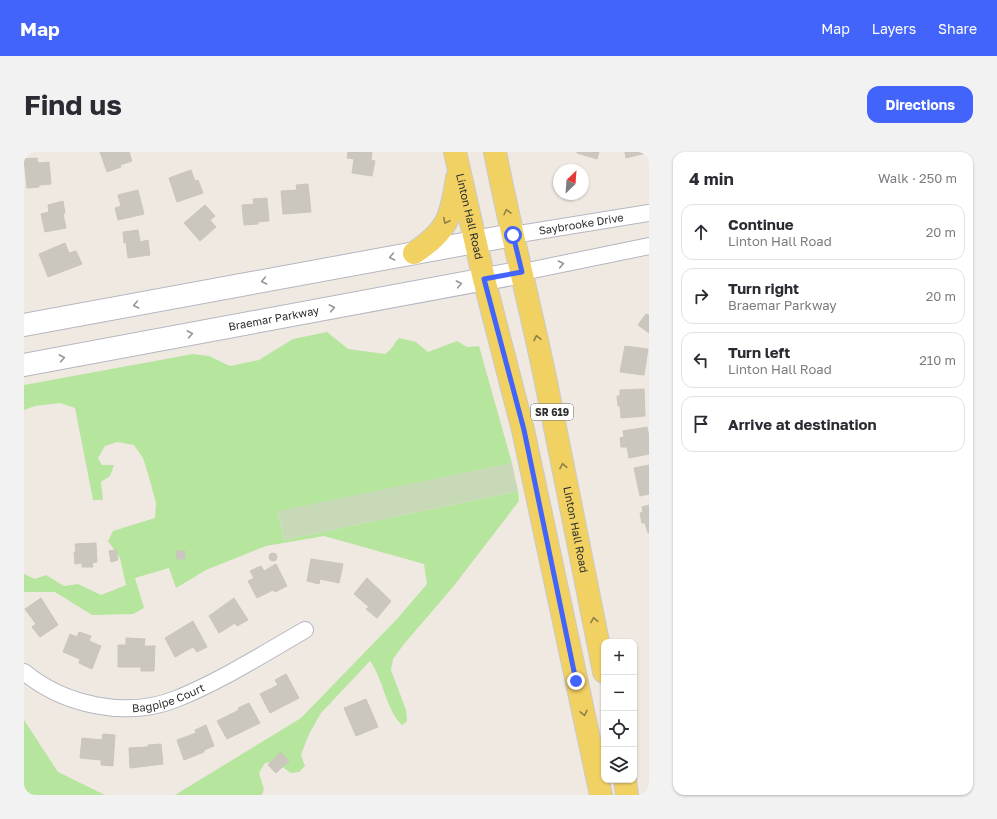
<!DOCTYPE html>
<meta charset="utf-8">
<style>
body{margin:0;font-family:"Golos Text",sans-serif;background:#f2f2f3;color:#2b2b33}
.controls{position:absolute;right:12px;bottom:12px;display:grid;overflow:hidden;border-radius:8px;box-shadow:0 1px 3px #0004}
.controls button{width:36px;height:36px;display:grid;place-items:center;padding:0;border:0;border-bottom:1px solid #e1e1e2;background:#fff;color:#2b2b33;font:20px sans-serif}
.compass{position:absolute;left:529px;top:12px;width:36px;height:36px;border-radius:50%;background:#fff;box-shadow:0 1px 3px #0004;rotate:25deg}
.stop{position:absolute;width:12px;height:12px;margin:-9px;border:3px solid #4264fb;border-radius:50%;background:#fff}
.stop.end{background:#4264fb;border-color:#fff;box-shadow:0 1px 4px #0008}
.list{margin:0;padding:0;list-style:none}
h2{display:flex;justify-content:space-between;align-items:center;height:52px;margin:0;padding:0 16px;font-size:17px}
h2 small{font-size:13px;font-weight:400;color:#7c7c81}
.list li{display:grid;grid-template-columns:26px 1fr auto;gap:12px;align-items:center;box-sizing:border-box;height:56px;margin:0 8px 8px;padding:0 8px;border:1px solid #e1e1e2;border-radius:12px}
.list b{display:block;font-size:15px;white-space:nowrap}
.list p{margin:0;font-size:13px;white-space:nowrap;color:#7c7c81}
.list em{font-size:13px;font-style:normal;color:#7c7c81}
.icon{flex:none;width:22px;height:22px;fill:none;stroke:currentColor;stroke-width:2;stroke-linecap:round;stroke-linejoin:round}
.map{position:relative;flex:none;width:625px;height:643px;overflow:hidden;border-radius:12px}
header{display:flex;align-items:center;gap:24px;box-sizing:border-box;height:56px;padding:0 20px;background:#4264fb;color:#fff}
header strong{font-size:19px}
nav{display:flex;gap:22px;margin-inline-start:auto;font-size:14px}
.intro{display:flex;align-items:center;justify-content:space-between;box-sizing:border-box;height:96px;padding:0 24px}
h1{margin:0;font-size:28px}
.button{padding:10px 18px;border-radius:12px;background:#4264fb;color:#fff;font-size:14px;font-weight:700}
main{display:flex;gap:24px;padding:0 24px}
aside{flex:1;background:#fff;border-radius:12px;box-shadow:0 1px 3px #0004}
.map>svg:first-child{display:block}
.green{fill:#b6e59e}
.cemetery{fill:#c8d9b8}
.building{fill:#cbc7bf;stroke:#cbc5ba}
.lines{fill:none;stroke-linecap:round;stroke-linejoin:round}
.street-casing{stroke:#b4b7c1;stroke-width:18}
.secondary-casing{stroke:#b4b7c1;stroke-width:24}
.primary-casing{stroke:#c9c9c9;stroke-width:24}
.street{stroke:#fff;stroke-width:16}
.secondary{stroke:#fff;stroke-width:22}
.primary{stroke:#f2d163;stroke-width:22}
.oneway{stroke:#908048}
.oneway2{stroke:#969696}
.route{stroke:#4264fb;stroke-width:5}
.labels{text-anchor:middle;stroke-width:3.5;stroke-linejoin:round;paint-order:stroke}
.shield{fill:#fff;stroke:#6d6d6d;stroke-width:1}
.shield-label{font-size:10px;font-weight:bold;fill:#2e2e2e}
.street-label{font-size:11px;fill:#2e2e2e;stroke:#fff}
</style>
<header>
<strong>Map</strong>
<nav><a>Map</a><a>Layers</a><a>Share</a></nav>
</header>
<div class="intro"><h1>Find us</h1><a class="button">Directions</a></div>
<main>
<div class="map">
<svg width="625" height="643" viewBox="0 0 625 643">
<rect width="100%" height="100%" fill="#efe9e1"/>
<!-- green -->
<g class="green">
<path d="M303 180 324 197 361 202C369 197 369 192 375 186L392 190 404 200 433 189 443 195 455 194 488 311 254 360 260 388 494 339 495 349 429 435 380 492 369 507 367 518 382 558 383 569 378 573C361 556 360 528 346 509L297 561 285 582 277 603 281 614 275 620 267 621 252 610 241 611 235 621 240 637 238 643H151L277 566 373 467 403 432 400 412 300 384 242 394 182 418 152 436 145 416 111 426 120 456 109 462 68 463 31 440H0V422L11 427 22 423 40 434 54 432 77 443 102 433 96 406 84 389 89 379 131 366 132 351 125 325 119 306 110 293 93 290 81 294 74 306 78 313H90L86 324 77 330 79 348H69L51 256 36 251 11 254 0 258V233L169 202 185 204 206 214 235 208 269 187Z"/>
<polygon points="0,568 34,620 81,643 0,643"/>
</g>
<!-- cemetery -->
<polygon class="cemetery" points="488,311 494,339 260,388 254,359"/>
<!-- building -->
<g class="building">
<polygon points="76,0 105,0 108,9 96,13 97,15 83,20"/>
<polygon points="324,0 348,0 347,8 351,9 348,24 328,21 330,7 323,6"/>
<polygon points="553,0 575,0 573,7 553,1"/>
<polygon points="601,0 622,0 622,1 602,6"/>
<polygon points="13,6 14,11 25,10 27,32 15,33 15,35 3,36 0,7"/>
<polygon points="167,18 171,29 174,28 179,41 153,50 145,26"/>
<polygon points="284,32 287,60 259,62 257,39 273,38 272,33"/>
<polygon points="114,38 120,62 94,68 91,56 97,54 94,43"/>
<polygon points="243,46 245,69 234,70 234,72 220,73 218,53 230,52 229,47"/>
<polygon points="39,49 41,61 39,62 42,76 21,80 17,62 25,60 24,53"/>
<polygon points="181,53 191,64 186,68 192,75 176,89 160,71"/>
<polygon points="114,78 116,90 124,88 126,103 104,106 102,90 100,91 99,80"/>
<polygon points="41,91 45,101 52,99 58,112 24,125 15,102"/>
<polygon points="622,162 625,163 625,181 614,173"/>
<polygon points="601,194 624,197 620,223 596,220"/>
<polygon points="620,237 621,264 597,266 596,254 594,254 593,244 596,244 596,238"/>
<polygon points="623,275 625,285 625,302 605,306 603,295 597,295 596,286 600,285 599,279"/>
<polygon points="625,313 625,342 616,344 610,316"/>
<polygon points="625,353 625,381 624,381 621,371 618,371 616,361 619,360 618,355"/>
<polygon points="72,391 73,410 68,411 69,415 58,415 58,411 51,412 50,400 52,400 51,392"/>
<polygon points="92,398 94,408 87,410 85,399"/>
<polygon points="152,399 161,399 161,407 153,407"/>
<circle cx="249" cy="405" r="4"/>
<polygon points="287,407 319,412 315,431 296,427 295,432 283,429"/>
<polygon points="252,412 263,434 251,440 249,438 233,446 224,429 230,426 226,419 237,414 240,419"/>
<polygon points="343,426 367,449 353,466 342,457 345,455 330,442"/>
<polygon points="17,446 34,473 16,485 8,475 12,472 1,457"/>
<polygon points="210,446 224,468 213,474 211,471 195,481 185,464"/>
<polygon points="169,469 183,495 173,500 169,495 151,505 141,486"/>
<polygon points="55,480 67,484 65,489 77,494 68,517 55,511 56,507 39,500 46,482 53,485"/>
<polygon points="102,486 121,487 120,494 131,494 130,519 117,519 117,515 94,515 94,493 102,493"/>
<polygon points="262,522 275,546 246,561 236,542 254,533 251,528"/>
<polygon points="342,547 354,575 332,584 320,556"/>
<polygon points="225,551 236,571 203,587 193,569 215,558 214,556"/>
<polygon points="182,573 190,594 180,598 180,600 160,608 153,588 172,581 171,578"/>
<polygon points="79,582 91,583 89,614 77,613 77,608 56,606 58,586 78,588"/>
<polygon points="137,592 139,612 106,616 105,596 124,595 124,593"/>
<polygon points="257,600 265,609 252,621 244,613"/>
</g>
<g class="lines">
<defs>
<g id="street">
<path id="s1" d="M489 83 625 61"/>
<polyline points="499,120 625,94"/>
<path id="s2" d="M0 520C40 553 102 567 152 547 197 529 239 502 281 478"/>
</g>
<g id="secondary">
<polyline points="0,173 489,83"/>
<path id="s3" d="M0 213 499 120"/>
</g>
<g id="primary">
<path id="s4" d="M431 0 460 127 499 278 577 643"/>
<path id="s5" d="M471 0C486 77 506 153 522 230 542 327 561 424 580 520"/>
<path d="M390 101C424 79 427 65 433 26"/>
<polyline points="601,628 603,643"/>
</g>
</defs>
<!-- street casing -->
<use href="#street" class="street-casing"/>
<!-- secondary casing -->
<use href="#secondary" class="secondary-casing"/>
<!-- primary casing -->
<use href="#primary" class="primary-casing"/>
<!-- street -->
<use href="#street" class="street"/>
<!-- secondary -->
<use href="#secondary" class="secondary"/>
<!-- primary -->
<use href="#primary" class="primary"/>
</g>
<!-- one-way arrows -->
<defs><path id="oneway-chevron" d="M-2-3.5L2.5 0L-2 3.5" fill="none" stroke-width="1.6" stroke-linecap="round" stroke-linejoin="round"/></defs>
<g class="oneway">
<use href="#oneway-chevron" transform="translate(483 60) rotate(-103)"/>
<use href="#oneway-chevron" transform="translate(422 69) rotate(117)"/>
<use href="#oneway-chevron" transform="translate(513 186) rotate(-102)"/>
<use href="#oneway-chevron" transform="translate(539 314) rotate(-101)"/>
<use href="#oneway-chevron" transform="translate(570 468) rotate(-101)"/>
<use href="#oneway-chevron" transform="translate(560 561) rotate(78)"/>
</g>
<g class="oneway2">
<use href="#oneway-chevron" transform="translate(368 105) rotate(169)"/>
<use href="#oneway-chevron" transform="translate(537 112) rotate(-12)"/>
<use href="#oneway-chevron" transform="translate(240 129) rotate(169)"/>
<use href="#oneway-chevron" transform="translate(435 132) rotate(-11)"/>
<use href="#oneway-chevron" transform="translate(112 153) rotate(169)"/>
<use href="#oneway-chevron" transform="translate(308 156) rotate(-11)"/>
<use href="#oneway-chevron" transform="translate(166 182) rotate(-11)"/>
<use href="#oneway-chevron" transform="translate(38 206) rotate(-11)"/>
</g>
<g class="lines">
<!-- route -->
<polyline class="route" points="489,83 498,120 460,127 500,278 552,529"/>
</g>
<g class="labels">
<!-- shield labels -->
<rect class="shield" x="507" y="252" width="42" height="16" rx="3"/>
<g class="shield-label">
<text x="528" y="264">SR 619</text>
</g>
<!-- street labels -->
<g class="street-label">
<text dy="4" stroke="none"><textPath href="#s4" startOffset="66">Linton Hall Road</textPath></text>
<text dy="4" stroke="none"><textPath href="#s1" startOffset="69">Saybrooke Drive</textPath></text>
<text dy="4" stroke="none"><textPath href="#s3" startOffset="254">Braemar Parkway</textPath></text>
<text dy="4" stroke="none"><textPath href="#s5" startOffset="386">Linton Hall Road</textPath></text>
<text dy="4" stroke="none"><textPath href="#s2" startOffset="154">Bagpipe Court</textPath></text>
</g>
</g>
</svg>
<div class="controls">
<button>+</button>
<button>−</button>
<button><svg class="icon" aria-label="locate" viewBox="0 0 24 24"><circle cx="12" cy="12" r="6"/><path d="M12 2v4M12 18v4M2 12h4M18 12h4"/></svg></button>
<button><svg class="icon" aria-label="layers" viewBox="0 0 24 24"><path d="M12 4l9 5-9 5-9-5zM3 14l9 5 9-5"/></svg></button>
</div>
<svg class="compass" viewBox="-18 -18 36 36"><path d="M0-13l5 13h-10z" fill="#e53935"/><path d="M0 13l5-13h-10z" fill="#7c7c81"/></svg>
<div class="stop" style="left:489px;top:83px"></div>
<div class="stop end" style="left:552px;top:529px"></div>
</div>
<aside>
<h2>4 min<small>Walk · 250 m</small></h2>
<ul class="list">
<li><svg class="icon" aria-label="ahead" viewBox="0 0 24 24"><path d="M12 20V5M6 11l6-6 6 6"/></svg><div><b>Continue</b><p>Linton Hall Road</p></div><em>20 m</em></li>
<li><svg class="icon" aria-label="right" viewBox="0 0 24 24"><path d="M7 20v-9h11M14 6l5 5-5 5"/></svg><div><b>Turn right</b><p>Braemar Parkway</p></div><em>20 m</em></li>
<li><svg class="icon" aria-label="left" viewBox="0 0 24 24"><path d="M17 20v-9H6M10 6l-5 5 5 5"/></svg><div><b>Turn left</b><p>Linton Hall Road</p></div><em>210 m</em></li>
<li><svg class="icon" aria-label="arrive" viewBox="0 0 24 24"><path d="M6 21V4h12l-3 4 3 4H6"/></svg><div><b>Arrive at destination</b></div></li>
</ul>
</aside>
</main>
